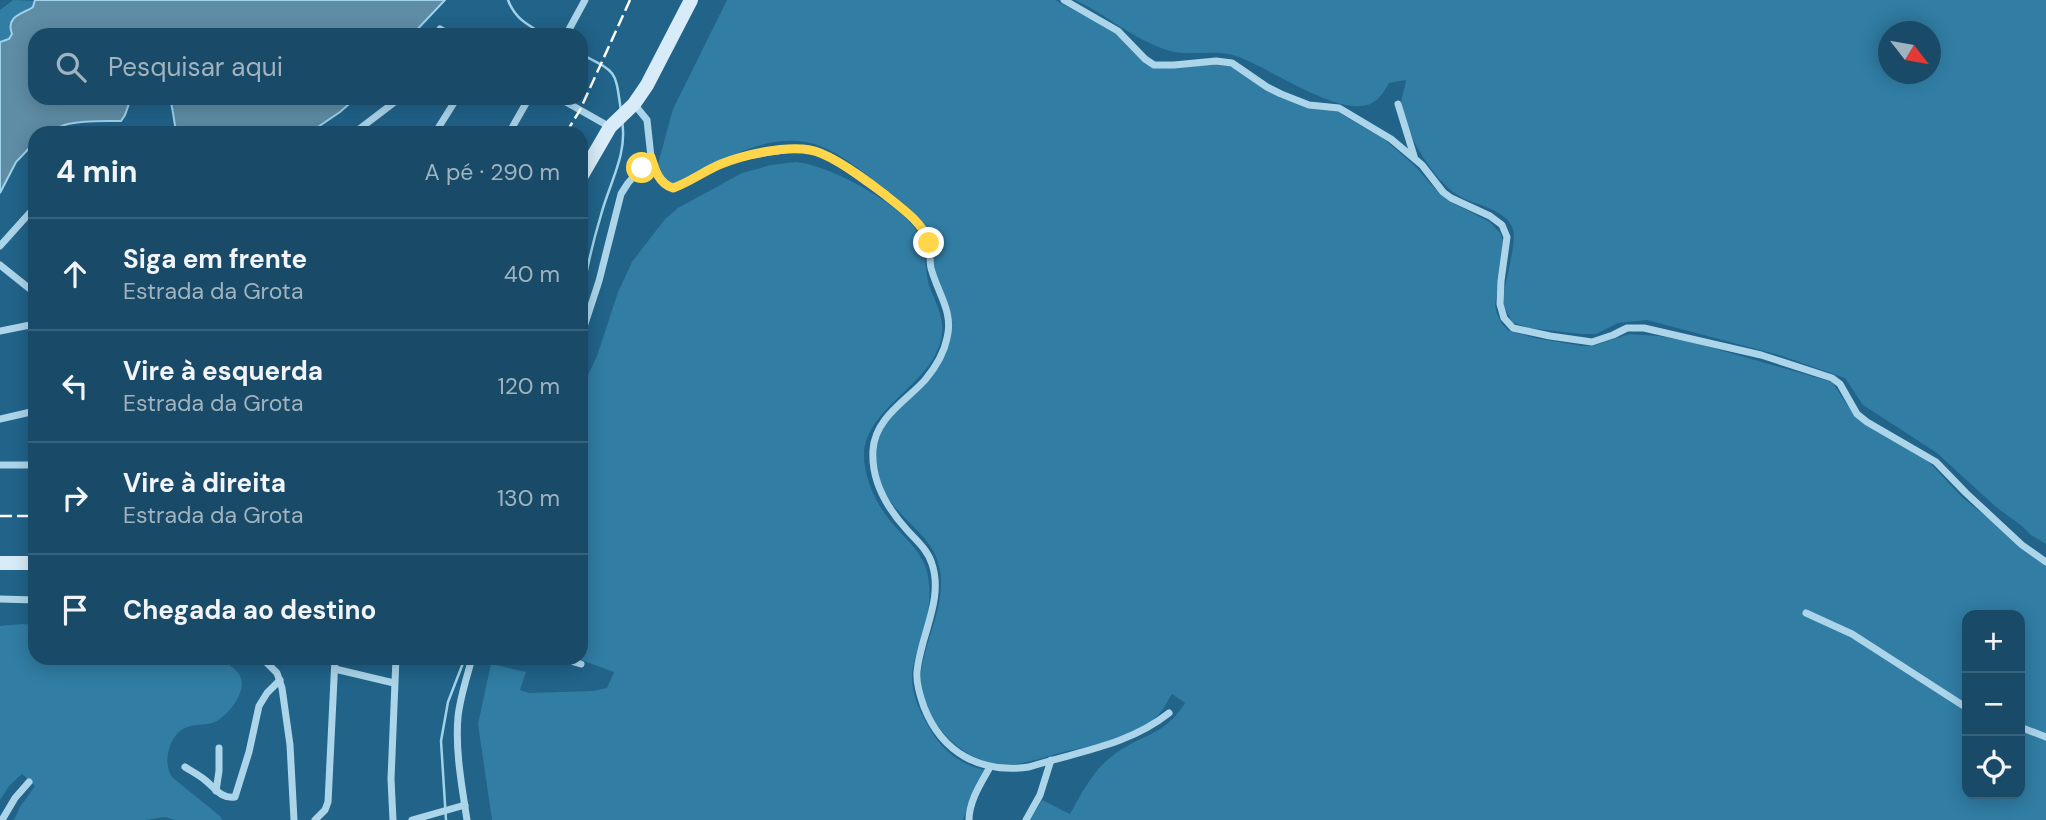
<!DOCTYPE html>
<html lang="pt">
<meta charset="utf-8">
<style>
body{margin:0;font-family:"DM Sans",sans-serif;background:#265470;color:#f1f3f6}
.controls{position:absolute;right:21px;bottom:21px;display:grid;overflow:hidden;border-radius:14px;box-shadow:0 4px 18px #0003}
.controls button{width:63px;height:63px;display:grid;place-items:center;padding:0;border:0;border-bottom:2px solid #37627b;background:#194a67;color:#f1f3f6;font:35px sans-serif}
.compass{position:absolute;left:1878px;top:21px;width:63px;height:63px;border-radius:50%;background:#194a67;box-shadow:0 4px 18px #0003;rotate:121deg}
.stop{position:absolute;width:21px;height:21px;margin:-16px;border:5px solid #ffd54a;border-radius:50%;background:#fff}
.stop.end{background:#ffd54a;border-color:#fff;box-shadow:0 2px 7px #0008}
.list{margin:0;padding:0;list-style:none}
h2{display:flex;justify-content:space-between;align-items:center;height:91px;margin:0;padding:0 28px;font-size:30px}
h2 small{font-size:23px;font-weight:400;color:#9fb3c0}
.list li{display:grid;grid-template-columns:46px 1fr auto;gap:21px;align-items:center;box-sizing:border-box;height:112px;padding:0 28px;border-top:2px solid #37627b}
.list b{display:block;font-size:26px;white-space:nowrap}
.list p{margin:0;font-size:23px;white-space:nowrap;color:#9fb3c0}
.list em{font-size:23px;font-style:normal;color:#9fb3c0}
.icon{flex:none;width:38px;height:38px;fill:none;stroke:currentColor;stroke-width:2;stroke-linecap:round;stroke-linejoin:round}
.map{position:relative;flex:none;width:2046px;height:820px;overflow:hidden}
.search{position:absolute;background:#194a67;box-shadow:0 4px 18px #0003;left:28px;top:28px;width:560px;height:77px;display:flex;align-items:center;gap:18px;box-sizing:border-box;padding:0 24px;border-radius:21px;color:#9fb3c0;font-size:26px}
.panel{position:absolute;background:#194a67;box-shadow:0 4px 18px #0003;left:28px;top:126px;width:560px;height:539px;border-radius:21px}
.map>svg:first-child{display:block}
.green{fill:#317da4;fill-rule:evenodd}
.water{fill:#5f8da6;stroke:#9fd3ec;stroke-width:2}
.lines{fill:none;stroke-linecap:round;stroke-linejoin:round}
.stream{stroke:#9fd3ec;stroke-width:2.5}
.street{stroke:#acd5ea;stroke-width:7}
.secondary{stroke:#d7ecf8;stroke-width:14}
.rail{stroke:#fff;stroke-width:2.5;stroke-dasharray:12 5;stroke-linecap:butt}
.route{stroke:#ffd54a;stroke-width:9}
</style>
<div class="map">
<svg width="2046" height="820" viewBox="0 0 2046 820">
<rect width="100%" height="100%" fill="#216389"/>
<!-- green -->
<g class="green">
<path d="M13 0 36 1 34 7C23 14 5 16 12 34L9 39 0 42V10Z"/>
<path d="M727 0H1055L1115 32 1152 67 1167 68 1215 64 1229 66 1242 71 1280 98 1315 108 1336 111 1384 139 1414 165 1438 192 1449 201 1490 222 1500 233 1503 240 1502 260 1495 305 1497 314 1502 324 1509 331 1535 338 1582 346H1593L1629 334 1659 336 1692 342 1832 382 1854 415 1864 424 1928 461 1963 498 2046 565V820H1030L1042 800 1070 814C1082 793 1092 772 1111 757 1139 734 1163 738 1185 703L1172 694C1168 700 1165 707 1160 713 1138 740 1095 744 1064 752 1042 757 1021 767 999 764 960 761 917 715 921 675 924 639 948 604 939 566 930 525 876 512 876 459 875 408 937 384 950 338 959 312 939 294 934 270 932 261 934 251 932 242 928 219 894 195 876 182 859 169 841 154 820 146 772 128 720 161 679 183L672 184 664 178 658 164 673 109ZM1967 615H2020V794H1967Z"/>
<path d="M1075 0H2046V544L2031 535 2022 526 1996 507 1937 453 1863 405 1845 378 1779 355 1647 320 1618 323 1596 334H1581L1529 328 1512 322 1504 306 1503 298C1505 283 1517 241 1513 229 1505 208 1476 206 1459 196 1433 180 1407 136 1402 107 1400 98 1405 89 1406 80L1389 83C1385 90 1380 99 1372 103 1341 120 1265 64 1233 55 1211 49 1187 58 1164 49 1132 38 1105 14 1075 0ZM1888 32H1930V74H1888Z"/>
<path d="M796 162C830 165 904 205 920 236 927 251 924 271 930 288 940 313 949 326 936 353 920 389 865 412 864 455 864 477 875 501 888 518 901 535 919 548 926 568 934 594 927 621 919 646 916 656 912 666 912 677 912 697 921 714 931 731 943 751 961 765 985 770L974 789 963 820H492L478 724 491 664 526 672 520 690 529 693 593 691 607 688 614 672 576 658H581V390L597 356 618 292 632 262 665 219 678 208 742 173 771 165Z"/>
<path d="M22 624 35 625V658H220C226 663 237 669 240 676 248 691 228 716 215 722 205 726 193 723 183 729 168 738 162 765 173 778L220 816 222 820H175L165 817 145 820H14L20 807 35 786 22 774 9 786 0 800V626Z"/>
</g>
<!-- water -->
<g class="water">
<path d="M35 0H445L412 35H35V98H131L125 115 121 121C103 121 85 120 68 124 55 128 49 133 35 133V142L16 162 0 193V42L9 39 12 34C5 16 23 14 33 7Z"/>
<path d="M169 98H356L340 112 309 133H177C173 122 174 108 169 98Z"/>
</g>
<g class="lines">
<!-- stream -->
<g class="stream">
<path d="M508 0C515 19 528 25 545 35"/>
<path d="M581 54C618 73 615 70 621 111"/>
<path d="M581 306C585 275 592 245 601 215 609 184 628 154 622 121"/>
<polyline points="446,820 441,741 448,702 465,658"/>
</g>
<!-- street -->
<g class="street">
<polyline points="1064,0 1118,31 1145,59 1154,65 1174,65 1216,61 1232,63 1267,87 1281,94 1309,105 1339,108 1391,139 1422,165 1443,192 1451,198 1490,216 1502,225 1507,237 1501,281 1500,304 1504,318 1513,328 1550,336 1592,342 1613,335 1627,328 1644,328 1761,355 1832,378 1840,384 1857,414 1867,422 1936,462 1966,493 2022,545 2046,562"/>
<polyline points="440,29 450,35"/>
<polyline points="566,35 585,0"/>
<polyline points="559,98 610,127"/>
<path d="M634 104 647 120 651 157 655 169 661 179 670 187 675 188C689 181 703 173 717 166 736 157 758 154 778 151 791 149 803 147 815 151 834 157 852 172 869 184 886 196 924 221 929 242 931 250 929 259 931 268 937 292 954 312 947 338 944 354 935 368 925 380 906 401 875 418 873 450 871 481 887 508 907 530 916 540 928 550 932 564 944 600 920 636 917 672 916 684 920 696 924 707 942 753 981 774 1029 767 1079 751 1127 746 1169 713"/>
<polyline points="1398,104 1414,156"/>
<polyline points="354,133 400,98"/>
<polyline points="435,133 457,98"/>
<polyline points="509,133 529,98"/>
<polyline points="0,246 35,207"/>
<polyline points="0,265 35,293"/>
<polyline points="0,331 35,324"/>
<polyline points="581,336 599,281 621,194 628,183 651,157"/>
<polyline points="0,419 35,411"/>
<polyline points="0,465 35,465"/>
<polyline points="0,599 35,600"/>
<polyline points="1806,613 1852,634 1967,708"/>
<polyline points="262,658 277,673 282,688 290,745 294,820"/>
<polyline points="560,658 581,664"/>
<polyline points="335,669 394,683"/>
<polyline points="2020,727 2046,737"/>
<path d="M185 767C191 771 199 775 205 780 215 788 221 799 235 797L249 752 259 706 267 693 280 680"/>
<polyline points="216,791 219,771 219,748"/>
<polyline points="2,820 15,798 29,782"/>
<polyline points="315,820 325,810 328,802 335,658"/>
<polyline points="393,820 391,779 396,658"/>
<polyline points="412,820 465,805"/>
<path d="M467 820C462 787 455 750 458 717 460 697 467 677 472 658"/>
<path d="M969 820C969 801 981 783 990 767"/>
<polyline points="1026,820 1040,795 1051,760"/>
</g>
<!-- secondary -->
<g class="secondary">
<polyline points="581,177 610,127 634,104 647,85 691,0"/>
<polyline points="0,563 35,563"/>
</g>
<!-- rail -->
<g class="rail">
<polyline points="566,133 580,110 630,0"/>
<polyline points="0,516 35,516"/>
</g>
</g>
<g class="lines">
<!-- route -->
<path class="route" d="M642 168 651 157C655 170 659 184 673 188 690 182 704 171 721 164 744 155 785 145 810 150 830 153 866 180 883 193 899 206 924 223 929 243"/>
</g>
</svg>
<div class="controls">
<button>+</button>
<button>−</button>
<button><svg class="icon" aria-label="locate" viewBox="0 0 24 24"><circle cx="12" cy="12" r="6"/><path d="M12 2v4M12 18v4M2 12h4M18 12h4"/></svg></button>
</div>
<svg class="compass" viewBox="-18 -18 36 36"><path d="M0-13l5 13h-10z" fill="#e53935"/><path d="M0 13l5-13h-10z" fill="#9fb3c0"/></svg>
<div class="stop" style="left:642px;top:168px"></div>
<div class="stop end" style="left:929px;top:243px"></div>
<div class="search"><svg class="icon" aria-label="search" viewBox="0 0 24 24"><circle cx="10" cy="10" r="6"/><path d="M15 15l6 6"/></svg>Pesquisar aqui</div>
<section class="panel">
<h2>4 min<small>A pé · 290 m</small></h2>
<ul class="list">
<li><svg class="icon" aria-label="ahead" viewBox="0 0 24 24"><path d="M12 20V5M6 11l6-6 6 6"/></svg><div><b>Siga em frente</b><p>Estrada da Grota</p></div><em>40 m</em></li>
<li><svg class="icon" aria-label="left" viewBox="0 0 24 24"><path d="M17 20v-9H6M10 6l-5 5 5 5"/></svg><div><b>Vire à esquerda</b><p>Estrada da Grota</p></div><em>120 m</em></li>
<li><svg class="icon" aria-label="right" viewBox="0 0 24 24"><path d="M7 20v-9h11M14 6l5 5-5 5"/></svg><div><b>Vire à direita</b><p>Estrada da Grota</p></div><em>130 m</em></li>
<li><svg class="icon" aria-label="arrive" viewBox="0 0 24 24"><path d="M6 21V4h12l-3 4 3 4H6"/></svg><div><b>Chegada ao destino</b></div></li>
</ul>
</section>
</div>
